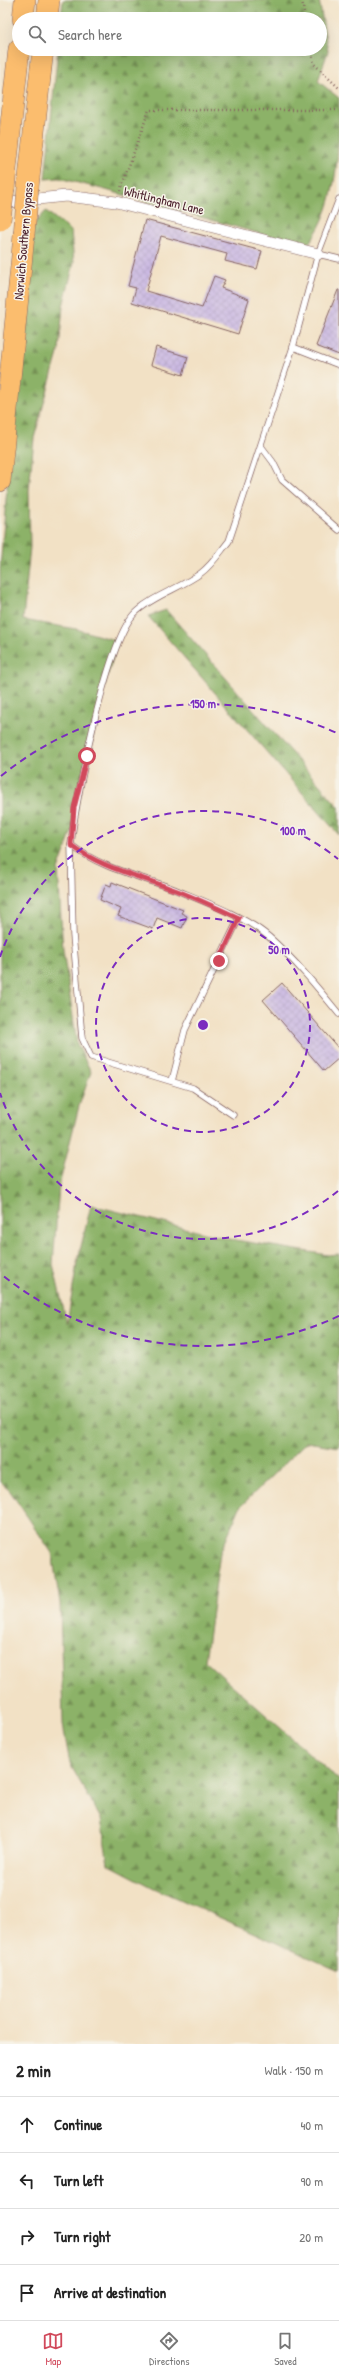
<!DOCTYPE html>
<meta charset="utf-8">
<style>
body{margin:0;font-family:"Patrick Hand",sans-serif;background:#f2f2f2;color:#222}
.stop{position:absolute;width:12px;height:12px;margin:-9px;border:3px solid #d1495b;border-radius:50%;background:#fff}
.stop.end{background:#d1495b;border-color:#fff;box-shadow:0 1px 4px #0008}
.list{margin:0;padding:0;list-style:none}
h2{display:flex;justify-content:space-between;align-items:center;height:52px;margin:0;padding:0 16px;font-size:17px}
h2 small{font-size:13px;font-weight:400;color:#767676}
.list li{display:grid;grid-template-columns:26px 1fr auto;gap:12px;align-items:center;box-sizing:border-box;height:56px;padding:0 16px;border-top:1px solid #e0e0e0}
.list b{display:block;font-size:15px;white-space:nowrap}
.list em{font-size:13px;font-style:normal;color:#767676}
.icon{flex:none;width:22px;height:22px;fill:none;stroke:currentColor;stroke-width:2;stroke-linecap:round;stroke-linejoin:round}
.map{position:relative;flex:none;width:339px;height:2044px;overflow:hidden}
.search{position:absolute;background:#fff;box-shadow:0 4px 16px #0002;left:12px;right:12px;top:12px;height:44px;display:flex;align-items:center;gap:10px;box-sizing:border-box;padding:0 14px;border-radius:22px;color:#767676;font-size:15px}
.sheet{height:276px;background:#fff}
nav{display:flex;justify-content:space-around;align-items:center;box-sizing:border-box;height:56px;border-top:1px solid #e0e0e0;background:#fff;font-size:11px;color:#767676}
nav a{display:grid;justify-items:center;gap:2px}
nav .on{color:#d1495b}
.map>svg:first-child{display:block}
.forest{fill:url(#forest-firs);stroke:#6b6849}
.building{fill:url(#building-cross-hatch)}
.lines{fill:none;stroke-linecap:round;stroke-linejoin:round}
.lane-casing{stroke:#856361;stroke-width:7}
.street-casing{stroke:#856361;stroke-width:12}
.highway-casing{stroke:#856361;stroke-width:22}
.path{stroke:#856361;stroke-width:2.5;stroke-dasharray:1 3;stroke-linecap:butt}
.lane{stroke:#fff;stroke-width:5.5}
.street{stroke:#fff;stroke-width:11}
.highway{stroke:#fbbd6e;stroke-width:21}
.highway-bridge-casing{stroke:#856361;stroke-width:22;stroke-linecap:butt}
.highway-bridge{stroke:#fbbd6e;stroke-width:21}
.route{stroke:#d1495b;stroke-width:5}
.ring{fill:none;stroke:#7b2cbf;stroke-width:2;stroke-dasharray:7 5}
.labels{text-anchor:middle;stroke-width:3;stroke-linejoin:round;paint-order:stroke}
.street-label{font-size:13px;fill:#4a1f2b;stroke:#f7f3e8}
.centre{fill:#7b2cbf;stroke:#f7f3e8;stroke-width:2}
.ring-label{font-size:12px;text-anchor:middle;font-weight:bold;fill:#7b2cbf;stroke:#f7f3e8;stroke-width:3;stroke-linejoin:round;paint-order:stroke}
</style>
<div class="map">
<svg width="339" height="2044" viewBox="0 0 339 2044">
<defs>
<pattern id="forest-firs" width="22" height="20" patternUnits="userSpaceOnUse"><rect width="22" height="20" fill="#8cb267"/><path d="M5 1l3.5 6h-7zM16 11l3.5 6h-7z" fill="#749055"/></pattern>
<pattern id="building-cross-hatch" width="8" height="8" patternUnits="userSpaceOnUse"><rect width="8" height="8" fill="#c9b7e2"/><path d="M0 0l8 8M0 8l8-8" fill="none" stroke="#ae9dc2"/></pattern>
</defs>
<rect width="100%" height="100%" fill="#f7f3e8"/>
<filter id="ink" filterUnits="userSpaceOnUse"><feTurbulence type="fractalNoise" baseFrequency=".025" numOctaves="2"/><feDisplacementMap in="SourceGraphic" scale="8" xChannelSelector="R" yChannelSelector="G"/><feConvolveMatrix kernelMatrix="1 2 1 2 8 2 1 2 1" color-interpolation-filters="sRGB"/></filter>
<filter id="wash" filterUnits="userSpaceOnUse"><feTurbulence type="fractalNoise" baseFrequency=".012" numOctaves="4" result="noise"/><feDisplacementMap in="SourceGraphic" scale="16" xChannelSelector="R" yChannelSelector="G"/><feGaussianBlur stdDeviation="0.9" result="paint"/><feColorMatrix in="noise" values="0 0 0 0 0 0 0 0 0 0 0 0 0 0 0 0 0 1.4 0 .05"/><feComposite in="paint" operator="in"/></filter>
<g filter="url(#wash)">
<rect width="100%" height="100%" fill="#f2e1c5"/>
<!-- forest -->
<g class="forest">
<path d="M63 0H319L328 51 318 81 339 98C339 147 339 205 309 243L289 242 106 190 59 178 45 179 58 49H320V19H61Z"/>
<polygon points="46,211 71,231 74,263 63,306 59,350 34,438 29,490 30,547 23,620 76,629 118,641 102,694 72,831 58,870 63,950 77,1044 91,1072 79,1106 59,1186 53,1264 67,1324 77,1263 91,1205 229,1239 328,1255 339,1254 339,1447 306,1442 240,1507 220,1553 205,1661 339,1780 339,1971 154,1888 108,1864 101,1819 70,1764 63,1725 60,1603 52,1553 10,1491 0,1482 0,569 29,230"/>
<polygon points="166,610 339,807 339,835 148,616"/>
</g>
<g id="blocks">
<!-- building -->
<g class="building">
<polygon points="145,220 262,251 257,269 225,261 227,254 161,236 146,291 202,308 214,276 225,280 221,288 249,299 238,334 132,302 136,288 128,286"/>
<polygon points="338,290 339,290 339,355 316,346"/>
<polygon points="156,347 188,357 183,375 151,365"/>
<polygon points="112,882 183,910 181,913 187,916 182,928 157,918 153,929 118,916 121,909 100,900 106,884 111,886"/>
<polygon points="282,983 339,1049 339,1058 324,1071 263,1000"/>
</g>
</g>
</g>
<g filter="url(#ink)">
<use href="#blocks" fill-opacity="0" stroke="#856361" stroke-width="1"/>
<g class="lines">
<defs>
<g id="lane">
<path d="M339 199 318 254 293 347 229 541C220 552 212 565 201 573 181 588 154 595 136 612 107 638 75 802 71 845 100 868 139 876 174 889 203 901 245 916 269 937 295 960 317 987 339 1014"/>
<polyline points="318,254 339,259"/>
<polyline points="293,347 339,365"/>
<polyline points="261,446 273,462 282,480 339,530"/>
<polyline points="71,845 73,935 82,1038 91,1057 193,1088 233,1115"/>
<polyline points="172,1081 185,1030 239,918"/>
</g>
<polyline id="street" points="0,203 66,196 116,202 318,254"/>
<g id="highway">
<polyline points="23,19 25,0"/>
<polyline points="47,19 49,0"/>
<polyline points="28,187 43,49"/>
<polyline points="4,188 19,49"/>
<polyline points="0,481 24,235"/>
</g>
</defs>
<!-- lane casing -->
<use href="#lane" class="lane-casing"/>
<!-- street casing -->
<use href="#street" class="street-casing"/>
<!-- highway casing -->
<use href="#highway" class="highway-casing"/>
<!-- path -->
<g class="path">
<polyline points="302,0 305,19"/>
<polyline points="311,49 314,64 339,88"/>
<polyline points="120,191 149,110 339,110"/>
</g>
<!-- lane -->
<use href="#lane" class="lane"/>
<!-- street -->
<use href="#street" class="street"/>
<!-- highway -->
<use href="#highway" class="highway"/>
<defs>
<g id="highway-bridge">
<polyline points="0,220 4,188"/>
<polyline points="24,235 28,187"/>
</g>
</defs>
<!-- highway-bridge casing -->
<use href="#highway-bridge" class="highway-bridge-casing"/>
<!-- highway-bridge -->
<use href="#highway-bridge" class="highway-bridge"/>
</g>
</g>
<g class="lines" filter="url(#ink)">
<!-- route -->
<path class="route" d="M87 756 74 808 71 845C99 867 136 875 169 888 193 896 216 908 239 918L219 961"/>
</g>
<!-- distance rings -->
<g class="ring">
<circle cx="203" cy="1025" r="107"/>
<path d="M338 1191A214 214 0 0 1 0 1093M0 957A214 214 0 0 1 338 859"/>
<path d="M339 1316A321 321 0 0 1 1 1274M1 776A321 321 0 0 1 339 734"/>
</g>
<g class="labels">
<!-- street labels -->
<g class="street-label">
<text transform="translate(164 200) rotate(14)" y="5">Whitlingham Lane</text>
<text transform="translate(23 241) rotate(-85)" y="5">Norwich Southern Bypass</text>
</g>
</g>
<circle cx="203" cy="1025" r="6" class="centre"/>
<g class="ring-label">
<text x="203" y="708">150 m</text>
<text x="293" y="835">100 m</text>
<text x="279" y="954">50 m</text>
</g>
</svg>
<div class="stop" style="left:87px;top:756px"></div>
<div class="stop end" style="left:219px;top:961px"></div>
<div class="search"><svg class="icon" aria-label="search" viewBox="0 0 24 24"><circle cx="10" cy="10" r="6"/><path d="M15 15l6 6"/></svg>Search here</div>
</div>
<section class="sheet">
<h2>2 min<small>Walk · 150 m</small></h2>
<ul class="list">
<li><svg class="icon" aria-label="ahead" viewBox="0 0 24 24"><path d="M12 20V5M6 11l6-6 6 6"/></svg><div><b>Continue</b></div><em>40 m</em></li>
<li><svg class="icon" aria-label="left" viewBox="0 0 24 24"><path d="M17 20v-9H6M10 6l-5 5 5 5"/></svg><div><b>Turn left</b></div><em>90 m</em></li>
<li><svg class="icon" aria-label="right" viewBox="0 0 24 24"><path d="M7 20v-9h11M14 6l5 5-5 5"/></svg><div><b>Turn right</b></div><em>20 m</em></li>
<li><svg class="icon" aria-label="arrive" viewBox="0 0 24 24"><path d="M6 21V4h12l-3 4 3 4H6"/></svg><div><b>Arrive at destination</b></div></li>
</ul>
</section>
<nav>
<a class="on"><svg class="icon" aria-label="map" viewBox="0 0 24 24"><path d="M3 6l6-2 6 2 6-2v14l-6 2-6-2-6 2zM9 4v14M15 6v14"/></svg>Map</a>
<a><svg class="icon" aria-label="directions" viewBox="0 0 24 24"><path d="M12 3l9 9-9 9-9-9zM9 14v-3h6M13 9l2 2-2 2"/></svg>Directions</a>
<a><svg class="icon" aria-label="saved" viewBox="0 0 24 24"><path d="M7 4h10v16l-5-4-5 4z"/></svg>Saved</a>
</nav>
